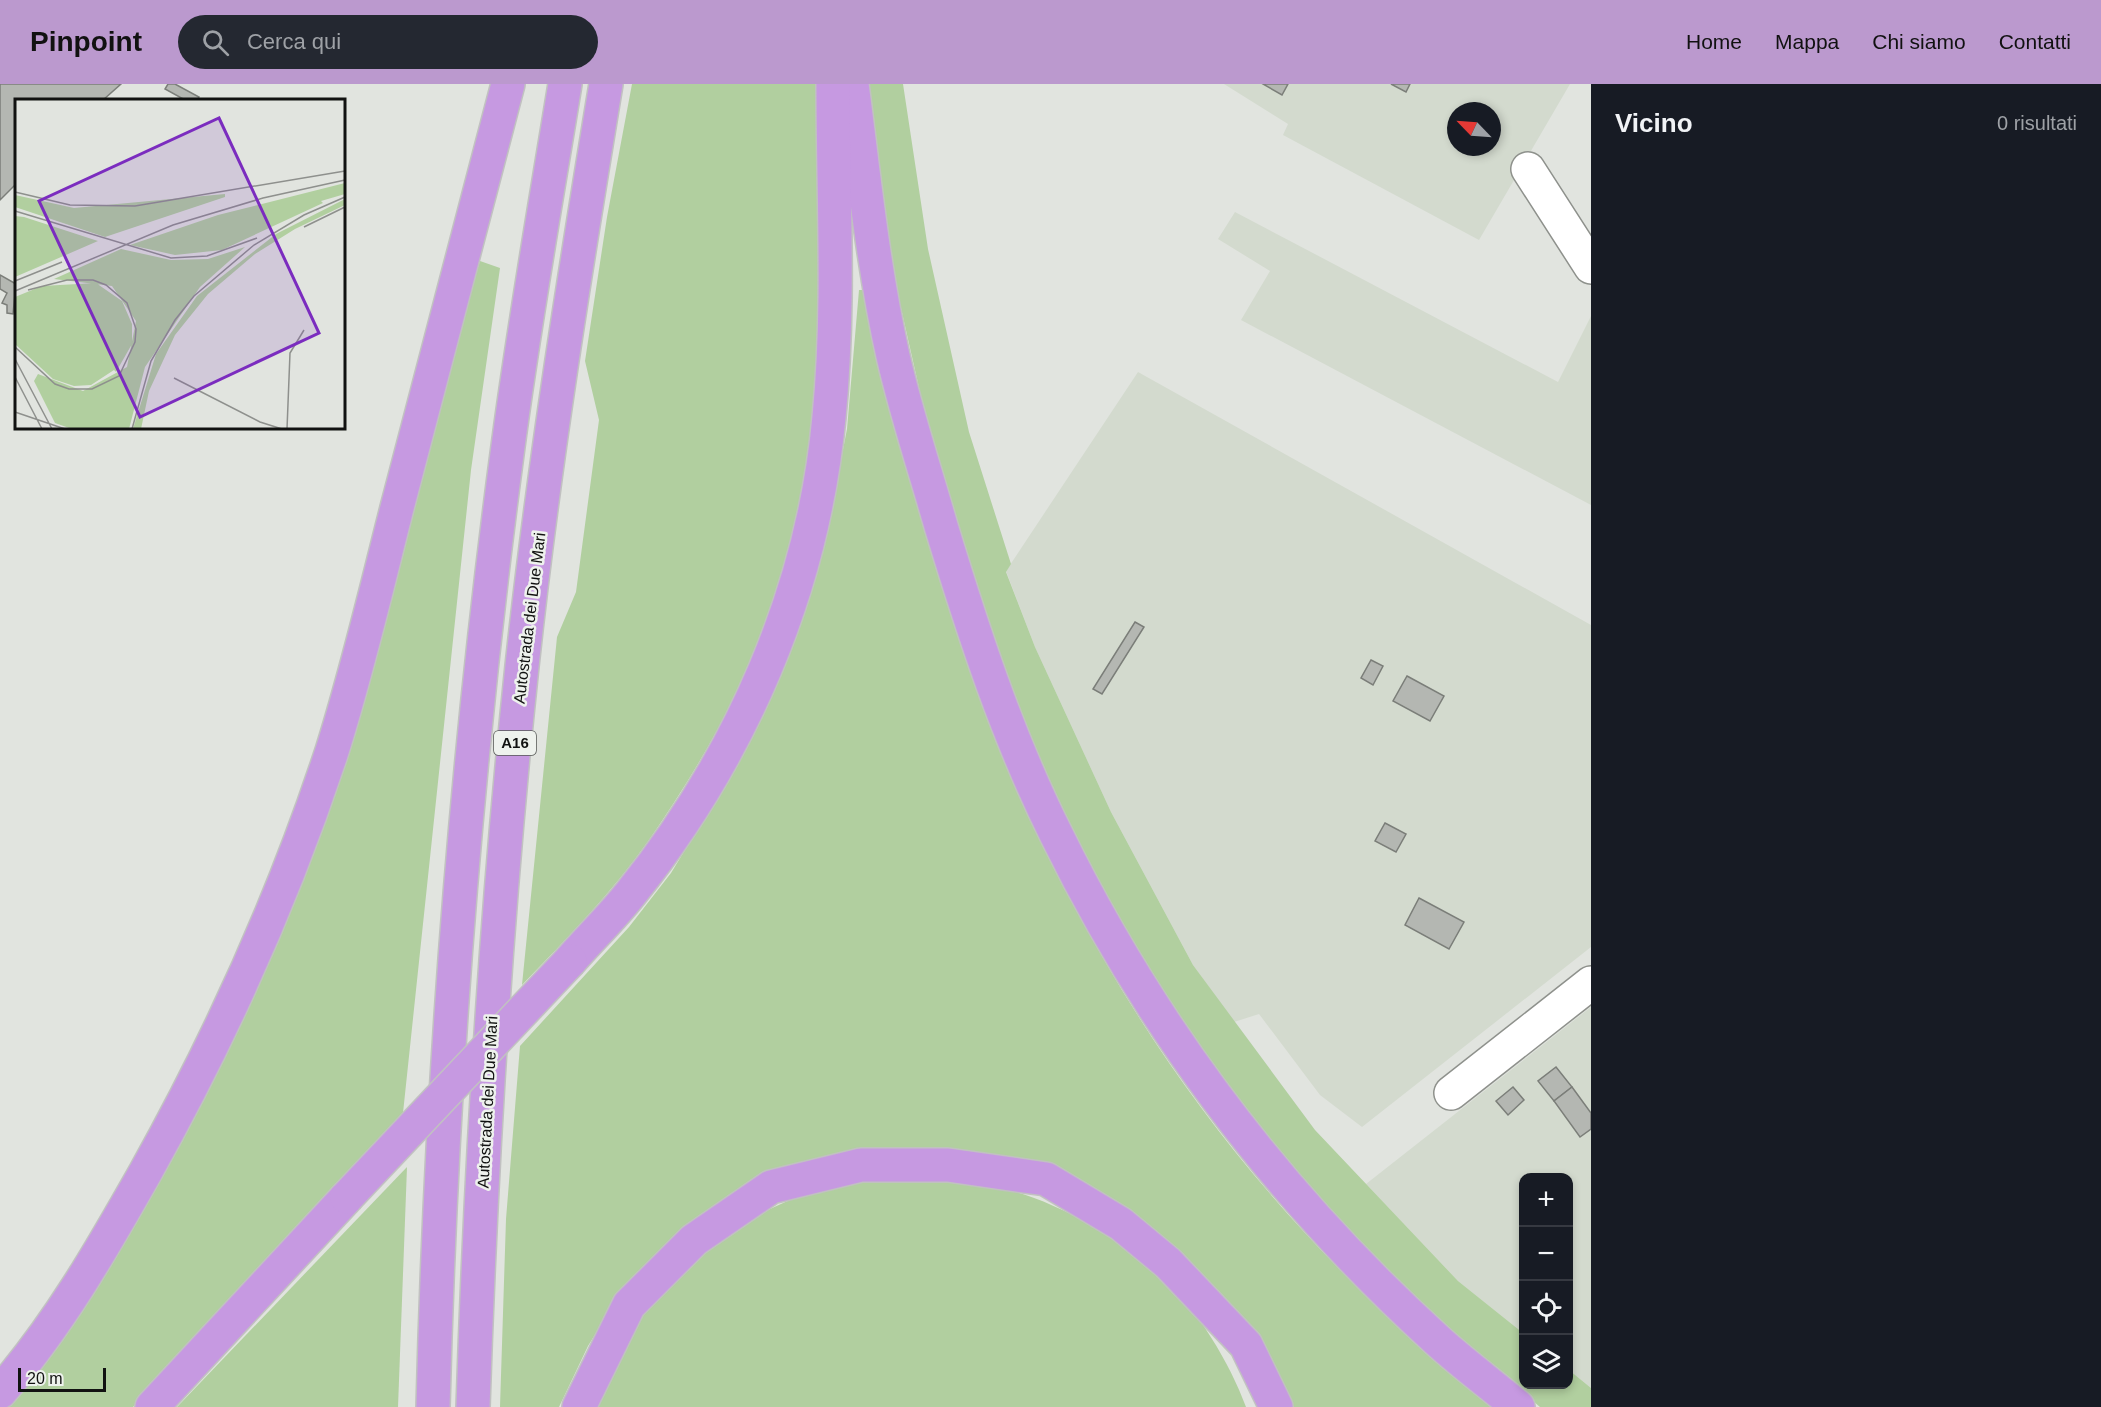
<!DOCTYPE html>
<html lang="it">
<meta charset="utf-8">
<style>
body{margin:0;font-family:Helvetica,sans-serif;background:#242831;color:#f1f3f6}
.controls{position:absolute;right:18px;bottom:18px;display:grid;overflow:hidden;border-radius:12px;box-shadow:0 3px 9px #0003}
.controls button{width:54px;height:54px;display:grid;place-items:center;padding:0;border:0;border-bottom:2px solid #363941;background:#171b24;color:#f1f3f6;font:30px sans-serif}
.compass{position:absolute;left:1447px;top:18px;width:54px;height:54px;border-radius:50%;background:#171b24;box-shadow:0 3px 9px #0003;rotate:295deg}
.scale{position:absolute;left:18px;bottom:15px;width:88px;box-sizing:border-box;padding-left:6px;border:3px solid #111211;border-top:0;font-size:16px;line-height:21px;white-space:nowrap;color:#111211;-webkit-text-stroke:4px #eef2ed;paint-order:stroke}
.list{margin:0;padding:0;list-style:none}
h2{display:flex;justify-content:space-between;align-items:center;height:78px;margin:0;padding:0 24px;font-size:26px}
h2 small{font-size:20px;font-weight:400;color:#9ea1a6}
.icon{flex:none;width:33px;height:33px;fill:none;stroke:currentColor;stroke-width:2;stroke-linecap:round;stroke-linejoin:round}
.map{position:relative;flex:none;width:1591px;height:1323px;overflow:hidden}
header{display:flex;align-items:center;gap:36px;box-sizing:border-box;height:84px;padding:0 30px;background:#bb99ce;color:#111}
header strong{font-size:28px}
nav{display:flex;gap:33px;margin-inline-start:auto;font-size:21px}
.search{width:420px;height:54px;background:#242831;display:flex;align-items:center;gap:15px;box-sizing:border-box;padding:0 21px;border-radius:33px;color:#9ea1a6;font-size:22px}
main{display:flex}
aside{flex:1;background:#171b24}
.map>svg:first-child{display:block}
.built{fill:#d3dace;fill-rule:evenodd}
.green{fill:#b1cf9f}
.building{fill:#b4b7b2;stroke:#7b7e79;stroke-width:1.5}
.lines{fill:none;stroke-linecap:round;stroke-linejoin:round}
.minor-casing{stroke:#8e918c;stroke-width:36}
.highway-casing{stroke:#c1c1c1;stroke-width:36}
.minor{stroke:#fff;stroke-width:33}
.highway{stroke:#c699e1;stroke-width:33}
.highway-bridge-casing{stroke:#c1c1c1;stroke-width:36;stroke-linecap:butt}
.highway-bridge{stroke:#c699e1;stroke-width:33}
.labels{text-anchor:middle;stroke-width:5;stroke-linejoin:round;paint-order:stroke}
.shield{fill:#eef2ed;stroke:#535553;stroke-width:1.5}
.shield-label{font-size:15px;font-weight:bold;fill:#111211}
.street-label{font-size:16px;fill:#111211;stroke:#eef2ed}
.inset-road{fill:none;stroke:#8e908d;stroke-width:1.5}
.view{fill:#7b2cbf;fill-opacity:0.15;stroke:#7b2cbf;stroke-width:3}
.inset-edge{fill:none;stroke:#111211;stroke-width:3}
</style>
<header>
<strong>Pinpoint</strong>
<div class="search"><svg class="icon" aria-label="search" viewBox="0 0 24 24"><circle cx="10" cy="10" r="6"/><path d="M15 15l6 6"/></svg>Cerca qui</div>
<nav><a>Home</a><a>Mappa</a><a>Chi siamo</a><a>Contatti</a></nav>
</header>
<main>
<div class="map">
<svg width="1591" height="1323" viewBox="0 0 1591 1323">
<rect width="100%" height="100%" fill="#e1e4df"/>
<!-- built -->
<g class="built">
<path d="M1224 0H1570L1479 156 1283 51 1288 40ZM1456 27H1492V63H1456Z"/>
<polygon points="1235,128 1558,298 1591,232 1591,421 1241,236 1270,187 1218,155"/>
<polygon points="1138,288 1591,541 1591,863 1362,1043 1320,1011 1259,930 1234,938 1193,881 1111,728 1035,563 1006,487"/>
<polygon points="1591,923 1591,1304 1569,1286 1568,1094 1524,1094 1523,1249 1458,1197 1366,1100"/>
</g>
<!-- green -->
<g class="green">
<path d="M632 0H817C819 72 825 146 823 218 820 326 803 437 766 538 740 613 694 691 649 756 612 809 566 855 522 901L557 553 576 508 599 336 585 277 607 133Z"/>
<polygon points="865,0 903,0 928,165 969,348 1011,480 1006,488 1035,563 1111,728 1193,881 1315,1046 1458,1197 1523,1249 1524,1300 1568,1300 1569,1286 1591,1304 1591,1323 1540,1323 1381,1187 1254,1044 1146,888 1054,721 985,541 927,339 891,180"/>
<polygon points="480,177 500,184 471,386 403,1029 335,1101 338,1105 133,1323 6,1323 213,991"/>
<path d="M859 206H866C940 560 1055 878 1305 1149 1363 1212 1427 1268 1493 1323H1280L1250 1258 1036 1087 758 1101 715 1122 640 1186 618 1213 588 1262 559 1323H500L506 1135 520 962 629 843 671 789 729 694 750 656 810 513 824 463 847 345Z"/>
<polygon points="407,1083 398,1323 177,1323"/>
<path d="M921 1093C950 1097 980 1099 1008 1106 1058 1118 1125 1157 1162 1192 1197 1225 1230 1279 1246 1323H583C600 1296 614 1266 632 1241 686 1165 770 1111 862 1096 881 1093 902 1094 921 1093Z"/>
</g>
<!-- building -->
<g class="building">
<polygon points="0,0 121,0 103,16 16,16 16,100 0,116"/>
<polygon points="168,0 175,0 199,13 197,16 185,16 165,5"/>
<polygon points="1263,0 1288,0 1282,11"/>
<polygon points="1391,0 1410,0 1406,8"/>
<polygon points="0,191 16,200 13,230 7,229 7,221 2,219 7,209 0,205"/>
<polygon points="1135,538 1144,543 1102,610 1093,605"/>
<polygon points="1371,576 1383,582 1373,601 1361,594"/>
<polygon points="1407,592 1444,612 1430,637 1393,617"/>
<polygon points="1385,739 1406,750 1396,768 1375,757"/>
<polygon points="1419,814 1464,838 1449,865 1405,841"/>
<polygon points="1556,983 1572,1003 1554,1017 1538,997"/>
<polygon points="1513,1003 1524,1016 1508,1031 1496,1017"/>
<polygon points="1572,1003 1591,1029 1591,1045 1580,1053 1554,1017"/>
</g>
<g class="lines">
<defs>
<g id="minor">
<polyline points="1528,85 1591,183"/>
<polyline points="1451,1009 1591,899"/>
</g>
<g id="highway">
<path d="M852 0C864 91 873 183 893 272 906 329 925 386 941 442 973 547 1007 652 1056 750 1150 942 1278 1111 1436 1255 1462 1279 1491 1300 1518 1323"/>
<path d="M570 877C590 854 612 833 631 809 740 674 813 507 829 333 840 222 833 111 833 0"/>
<path d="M0 1308C58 1242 102 1165 145 1089 220 955 284 813 332 667 358 585 377 502 398 420 435 280 472 140 508 0"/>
<polyline points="152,1323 347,1113"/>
<path d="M433 1323C441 1005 465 685 507 370 523 246 545 123 565 0"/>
<path d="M473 1323C481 1076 496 828 522 582 543 387 574 194 606 0"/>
<polyline points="579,1323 629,1221 694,1156 771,1103 861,1081 948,1081 1046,1095 1121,1140 1168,1179 1246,1261 1276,1323"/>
</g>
</defs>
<!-- minor casing -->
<use href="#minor" class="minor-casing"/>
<!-- highway casing -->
<use href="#highway" class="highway-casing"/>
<!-- minor -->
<use href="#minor" class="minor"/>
<!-- highway -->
<use href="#highway" class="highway"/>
<defs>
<polyline id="highway-bridge" points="347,1113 570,877"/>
</defs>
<!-- highway-bridge casing -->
<use href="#highway-bridge" class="highway-bridge-casing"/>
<!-- highway-bridge -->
<use href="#highway-bridge" class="highway-bridge"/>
</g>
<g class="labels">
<!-- shield labels -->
<rect class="shield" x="494" y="647" width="42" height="24" rx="4.5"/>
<g class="shield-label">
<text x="515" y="664">A16</text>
</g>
<!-- street labels -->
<g class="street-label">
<text transform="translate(529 534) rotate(-83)" y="6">Autostrada dei Due Mari</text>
<text transform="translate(487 1018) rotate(-87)" y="6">Autostrada dei Due Mari</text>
</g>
</g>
<!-- overview -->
<g transform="translate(15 15)">
<rect width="330" height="330" fill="#e1e4df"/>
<path d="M330 84V95L306 102 308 104 207 151 160 156 115 146 203 116ZM210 95V98L90 138 0 108V96L59 109ZM330 100V106L280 130 240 155 193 195 160 236 134 292 126 330H118L141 255 182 197 261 135ZM0 117 9 118 83 142 0 178ZM230 148 185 188 130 268 114 330H57L40 324 19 282 23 275 68 292 112 268 121 222 97 187 39 180 106 150 156 161 193 160ZM81 184 107 202 117 225V245L101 273 99 271 76 286 59 287 38 280 0 245V198L27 187Z" fill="#b1cf9f"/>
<path class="inset-road" d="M0 93 55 106 120 107 330 72M0 112 156 159 192 157 242 139M289 128 330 108M0 182 47 163M0 192 158 126 248 99 330 81M0 248 40 285 54 290H77L104 277 120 243 121 230 112 204 91 186 78 181H52L13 191M0 260 37 330M0 278 27 330M159 279 245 323 267 330M0 313 50 330M117 330 136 262 160 221 179 197 239 146 289 116 330 98M272 330 275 254 289 231"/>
<path class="view" d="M204 19 304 234 125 318 24 102Z"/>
<rect width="330" height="330" class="inset-edge"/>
</g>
</svg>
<div class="controls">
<button>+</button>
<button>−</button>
<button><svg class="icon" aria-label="locate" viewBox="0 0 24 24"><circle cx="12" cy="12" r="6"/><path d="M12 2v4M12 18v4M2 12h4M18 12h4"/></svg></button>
<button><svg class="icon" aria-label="layers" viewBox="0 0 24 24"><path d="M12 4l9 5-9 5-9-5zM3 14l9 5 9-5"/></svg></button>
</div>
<svg class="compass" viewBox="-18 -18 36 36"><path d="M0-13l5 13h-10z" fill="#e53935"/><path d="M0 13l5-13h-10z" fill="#9ea1a6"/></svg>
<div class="scale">20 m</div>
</div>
<aside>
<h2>Vicino<small>0 risultati</small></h2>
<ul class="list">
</ul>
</aside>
</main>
